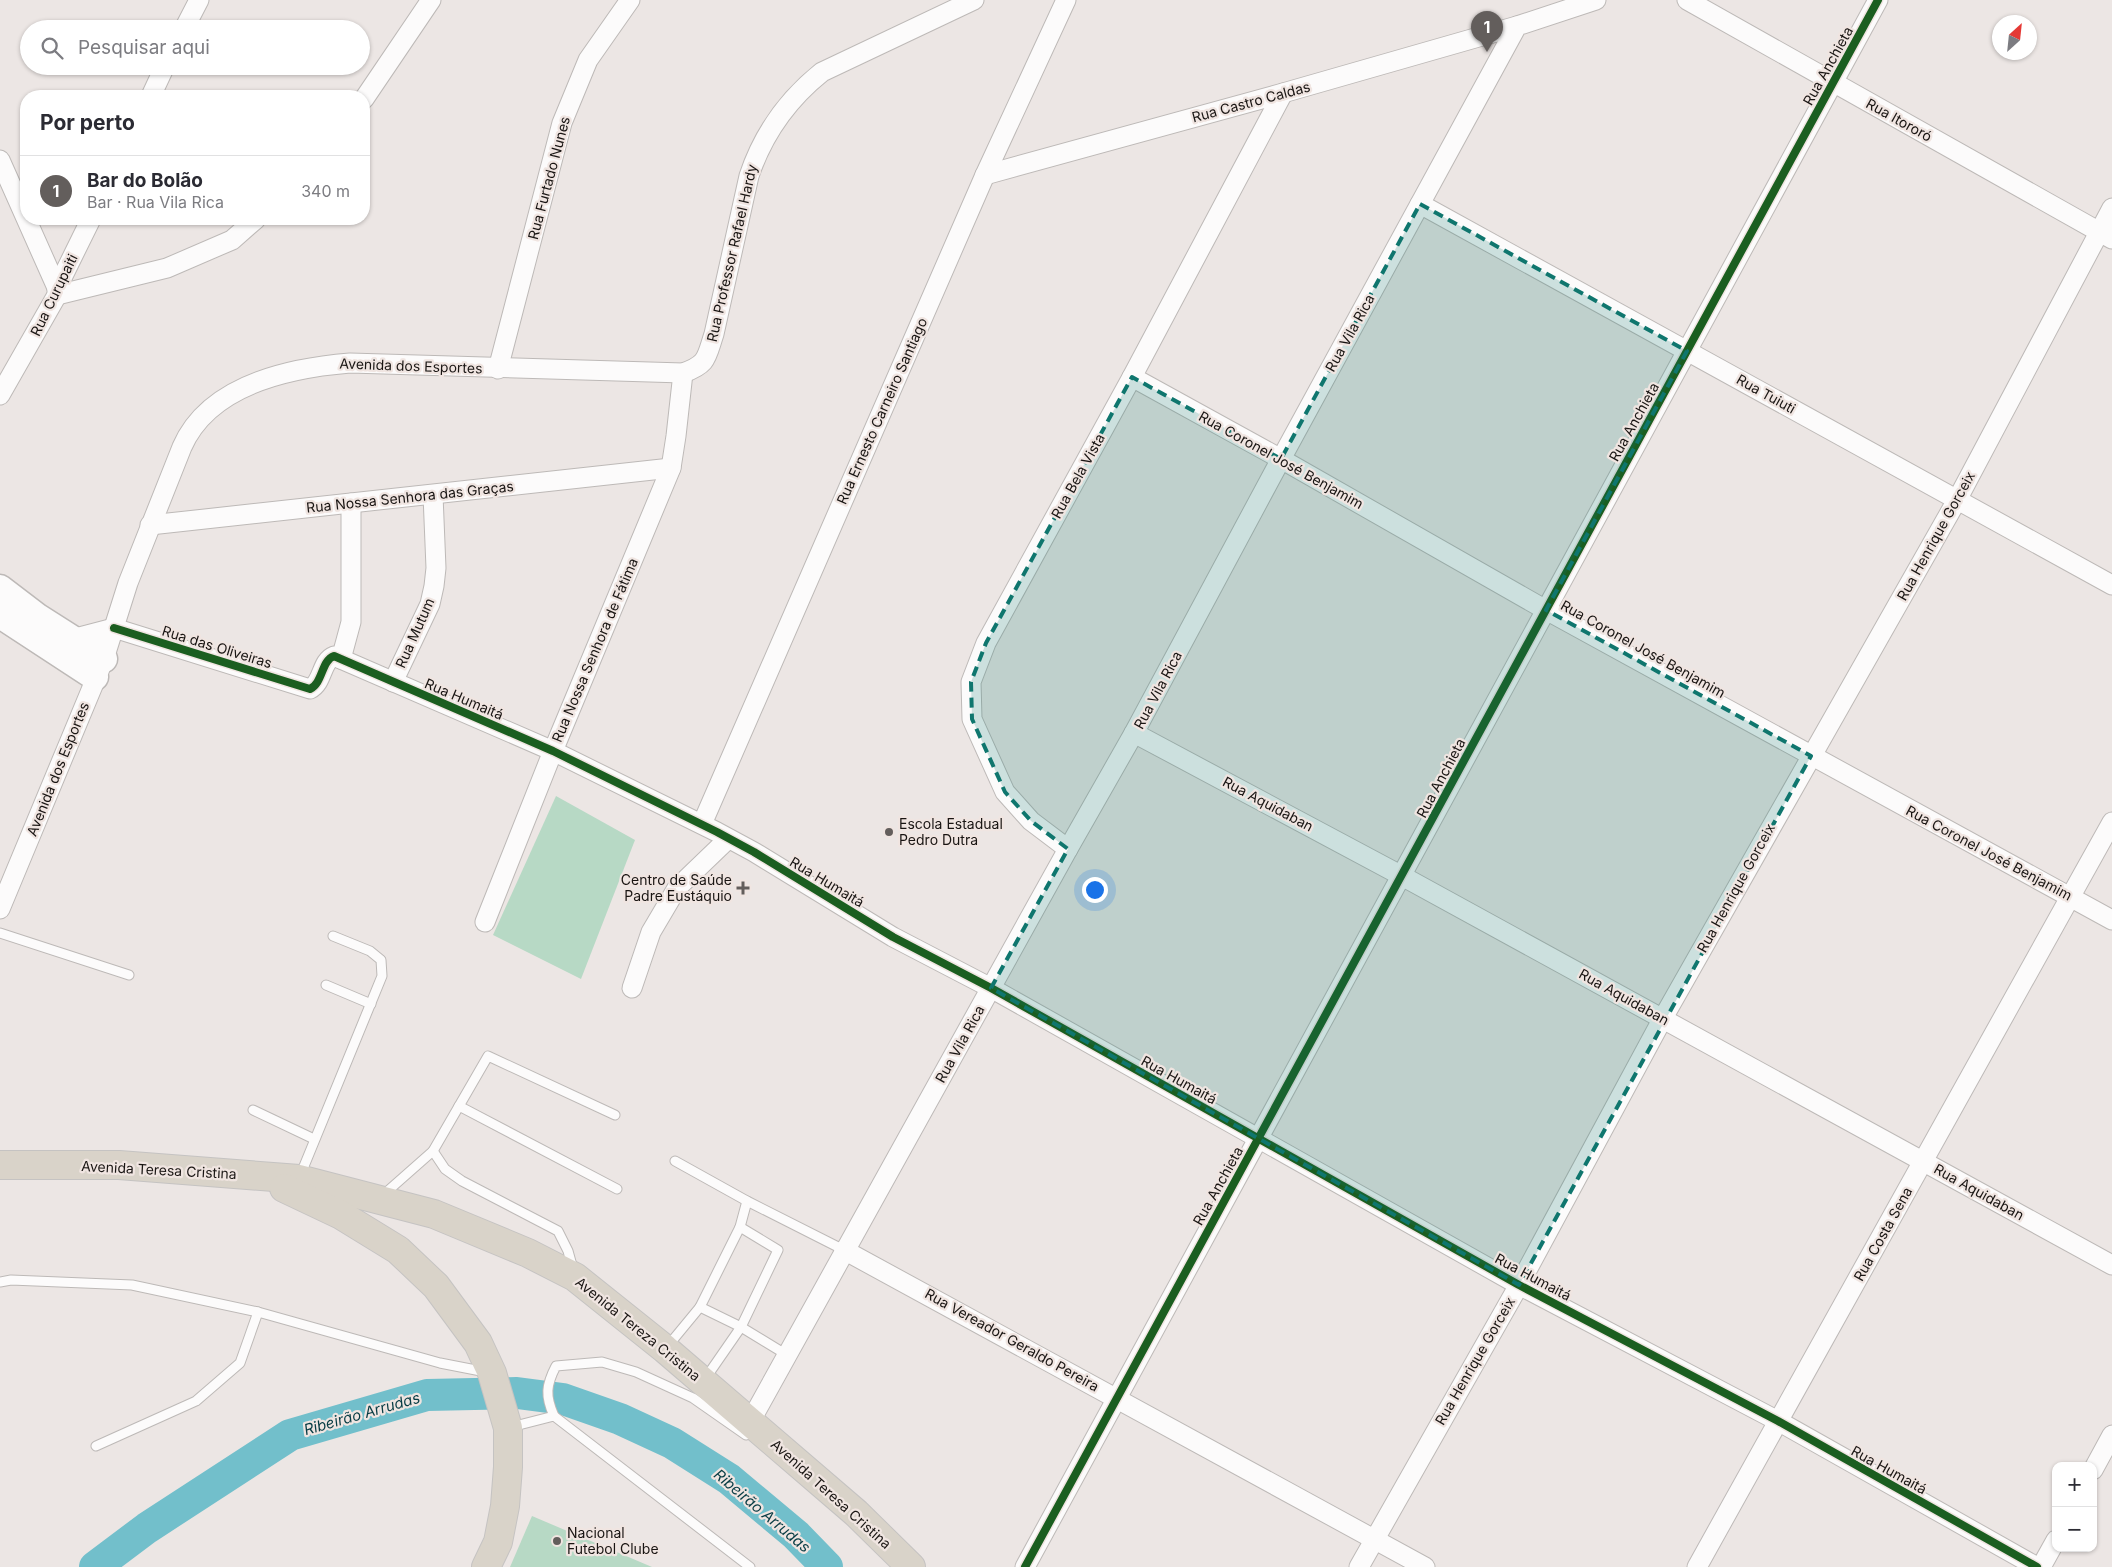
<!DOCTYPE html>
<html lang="pt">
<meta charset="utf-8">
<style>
body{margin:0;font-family:Inter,sans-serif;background:#f7f7f7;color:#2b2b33}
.controls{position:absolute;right:15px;bottom:15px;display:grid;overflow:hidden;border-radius:10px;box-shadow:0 1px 4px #0004}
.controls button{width:45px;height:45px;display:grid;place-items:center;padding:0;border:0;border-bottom:1px solid #e1e1e2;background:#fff;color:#2b2b33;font:25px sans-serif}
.compass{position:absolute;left:1992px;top:15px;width:45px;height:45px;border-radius:50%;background:#fff;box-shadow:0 1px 4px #0004;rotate:27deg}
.you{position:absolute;left:1094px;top:889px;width:18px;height:18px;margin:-12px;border:4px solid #fff;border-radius:50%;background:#1a73e8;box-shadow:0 0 0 8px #1a73e833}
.badge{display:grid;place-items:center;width:32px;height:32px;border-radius:50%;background:#635e5c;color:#fff;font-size:16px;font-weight:700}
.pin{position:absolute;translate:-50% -41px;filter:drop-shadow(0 1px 2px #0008)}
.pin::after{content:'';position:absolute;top:26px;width:18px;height:15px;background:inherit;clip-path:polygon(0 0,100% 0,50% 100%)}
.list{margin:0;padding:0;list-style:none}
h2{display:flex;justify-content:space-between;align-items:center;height:65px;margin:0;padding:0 20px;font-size:21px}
h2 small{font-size:16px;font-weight:400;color:#7c7c81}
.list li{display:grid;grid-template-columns:32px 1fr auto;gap:15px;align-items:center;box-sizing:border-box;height:70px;padding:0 20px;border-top:1px solid #e1e1e2}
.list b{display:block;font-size:19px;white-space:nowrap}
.list p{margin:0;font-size:16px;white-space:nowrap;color:#7c7c81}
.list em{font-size:16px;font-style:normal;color:#7c7c81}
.icon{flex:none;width:28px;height:28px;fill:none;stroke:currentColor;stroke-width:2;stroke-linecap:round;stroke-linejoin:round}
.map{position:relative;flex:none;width:2112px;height:1567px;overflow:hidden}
.search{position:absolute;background:#fff;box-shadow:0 1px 4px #0004;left:20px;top:20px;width:350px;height:55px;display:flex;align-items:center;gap:12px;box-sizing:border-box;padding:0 18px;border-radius:28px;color:#7c7c81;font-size:19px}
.panel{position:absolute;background:#fff;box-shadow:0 1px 4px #0004;left:20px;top:90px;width:350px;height:135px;border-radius:20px}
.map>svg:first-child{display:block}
.green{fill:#b7d9c5}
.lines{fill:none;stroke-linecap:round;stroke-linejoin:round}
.river{stroke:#72bfcb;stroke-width:32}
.lane-casing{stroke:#bdb9b7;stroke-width:11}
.street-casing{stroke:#bdb9b7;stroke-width:21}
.secondary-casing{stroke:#bdb9b7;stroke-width:29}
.highway-casing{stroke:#c5c3c2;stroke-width:30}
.lane{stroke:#fcfbfb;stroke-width:9}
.street{stroke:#fcfbfb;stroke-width:19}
.secondary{stroke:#fcfbfb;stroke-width:26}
.highway{stroke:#d9d3c9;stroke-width:28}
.cycleway-casing{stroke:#f0e5e1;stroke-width:11}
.cycleway{stroke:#1b5e20;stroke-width:8}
.marked{fill:#0f766e;fill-opacity:0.2;stroke:#0f766e;stroke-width:4;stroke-dasharray:10 6;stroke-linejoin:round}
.poi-dot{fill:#635e5c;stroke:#f0e5e1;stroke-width:2}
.labels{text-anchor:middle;stroke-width:4.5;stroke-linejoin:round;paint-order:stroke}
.street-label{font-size:14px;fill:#191513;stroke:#f0e5e1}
.poi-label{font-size:14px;fill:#191513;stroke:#f0e5e1;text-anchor:start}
.water-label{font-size:15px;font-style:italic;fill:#073c44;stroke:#f0e5e1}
</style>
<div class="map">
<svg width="2112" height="1567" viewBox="0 0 2112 1567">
<rect width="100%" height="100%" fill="#ece6e4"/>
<!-- green -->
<g class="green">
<polygon points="556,796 635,840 581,979 493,935"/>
<polygon points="532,1516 652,1567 510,1567"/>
</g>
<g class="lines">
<!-- river -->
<polyline class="river" points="95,1567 147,1528 290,1435 427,1395 517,1393 563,1399 620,1419 672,1443 729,1479 796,1535 827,1567"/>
<defs>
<g id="lane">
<polyline points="0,933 129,975"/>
<polyline points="326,985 371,1004"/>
<polyline points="459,1106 617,1189"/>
<polyline points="253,1110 314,1139"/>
<polyline points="433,1151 445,1169 462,1181 558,1231 568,1251 573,1269"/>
<polyline points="675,1161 747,1201 844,1250"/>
<polyline points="300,1176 382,976 381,960 370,951 333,936"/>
<polyline points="382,1196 433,1151 488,1056 615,1115"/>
<polyline points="0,1282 11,1280 132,1285 258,1312 440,1363 486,1372"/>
<polyline points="700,1307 741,1327 787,1355"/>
<polyline points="667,1347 700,1307 740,1227 747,1201"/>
<polyline points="705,1379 741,1327 778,1250 740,1227"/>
<path d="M554 1416C545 1396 546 1385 556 1366L602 1362 636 1372 693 1398 746 1435"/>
<polyline points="511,1427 554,1416 750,1567"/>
<polyline points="96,1446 196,1401 240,1363 258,1312"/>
</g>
<g id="street">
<polyline points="1687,0 2112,239"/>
<polyline points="184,29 199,0"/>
<polyline points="151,96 165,66"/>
<polyline points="364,99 431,0"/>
<polyline points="0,160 57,288"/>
<polyline points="985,175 1283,93 1517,26"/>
<polyline points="1420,204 2112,585"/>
<polyline points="57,295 167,268 232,240 256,219"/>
<polyline points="498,369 562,123 588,60 630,0"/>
<polyline points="1132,377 1281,459 1546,610 2112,920"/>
<polyline points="0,395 57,295 57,288 91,219"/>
<polyline points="150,525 671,468"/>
<path d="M114 628 310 689C323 683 321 661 334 656L553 751 717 832 754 852 893 937 991 988 1519 1285 1778 1421 2037 1567"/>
<polyline points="72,639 114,628"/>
<polyline points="341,659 351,622 351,503"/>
<polyline points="393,682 430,604 434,586 436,568 433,495"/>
<polyline points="1134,733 1402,876 2112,1265"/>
<polyline points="702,824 985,175 1066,0"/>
<polyline points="1068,849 1031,821 1005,792 972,719 971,682 986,643 1132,377 1283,93"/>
<path d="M0 909 104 659 128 583 182 447C209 385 289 368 350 363L683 373C708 364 706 358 714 334L749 176C763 134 787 100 822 72L974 0"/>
<polyline points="485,922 553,751 671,468 676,436 683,373"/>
<polyline points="632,988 651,932 677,888 728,839"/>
<polyline points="844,1250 1425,1567"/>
<polyline points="750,1422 1068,849 1134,733 1281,459 1517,26 1596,0"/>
<polyline points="2093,1470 2112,1435"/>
<polyline points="1025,1567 1878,0"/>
<polyline points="1359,1567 1519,1285 1663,1018 1957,500 2112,208"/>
<polyline points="1697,1567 2112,822"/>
<polyline points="2041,1567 2056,1540"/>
</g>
<g id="secondary">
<polyline points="0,588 38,617 104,659"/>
<polyline points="0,615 95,677"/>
</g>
<g id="highway">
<polyline points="0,1165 119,1165 299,1179 434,1214 528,1253 575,1277 665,1349 856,1513 911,1567"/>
<polyline points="284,1188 341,1215 398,1250 436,1286 478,1343 492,1373 508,1428 508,1467 505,1506 498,1542 486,1567"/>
</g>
</defs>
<!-- lane casing -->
<use href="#lane" class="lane-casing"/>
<!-- street casing -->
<use href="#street" class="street-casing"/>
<!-- secondary casing -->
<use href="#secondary" class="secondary-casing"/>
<!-- highway casing -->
<use href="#highway" class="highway-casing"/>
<!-- lane -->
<use href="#lane" class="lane"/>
<!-- street -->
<use href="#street" class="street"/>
<!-- secondary -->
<use href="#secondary" class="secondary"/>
<!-- highway -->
<use href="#highway" class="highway"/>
<defs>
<g id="cycleway">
<path d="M114 628 310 689C323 683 321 661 334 656L553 751 717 832 754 852 893 937 991 988 1519 1285 1778 1421 2037 1567"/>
<polyline points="1025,1567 1878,0"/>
</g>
</defs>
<!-- cycleway casing -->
<use href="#cycleway" class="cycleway-casing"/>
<!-- cycleway -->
<use href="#cycleway" class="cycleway"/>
</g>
<!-- marked area -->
<path class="marked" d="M1420 204 1687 351 1546 610 1811 756 1519 1285 991 988 1068 849 1031 821 1005 792 972 719 971 682 986 643 1132 377 1281 459Z"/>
<!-- markers -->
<g class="poi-dot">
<circle cx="889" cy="832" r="5"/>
<path d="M740.5 880.5h5v5h5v5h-5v5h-5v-5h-5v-5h5z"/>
<circle cx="557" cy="1541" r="5"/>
</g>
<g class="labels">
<!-- street labels -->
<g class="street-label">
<text transform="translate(1828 66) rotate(-61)" y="5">Rua Anchieta</text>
<text transform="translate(1251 102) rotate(-15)" y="5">Rua Castro Caldas</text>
<text transform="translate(1899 120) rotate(29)" y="5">Rua Itororó</text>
<text transform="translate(549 178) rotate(-75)" y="5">Rua Furtado Nunes</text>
<text transform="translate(732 253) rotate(-77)" y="5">Rua Professor Rafael Hardy</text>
<text transform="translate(54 295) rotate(-64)" y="5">Rua Curupaiti</text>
<text transform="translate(1350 333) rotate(-61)" y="5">Rua Vila Rica</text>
<text transform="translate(411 366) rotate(2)" y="5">Avenida dos Esportes</text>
<text transform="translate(1766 394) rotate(29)" y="5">Rua Tuiuti</text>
<text transform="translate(882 411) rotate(-66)" y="5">Rua Ernesto Carneiro Santiago</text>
<text transform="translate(1634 422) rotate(-61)" y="5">Rua Anchieta</text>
<text transform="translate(1281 460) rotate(29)" y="5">Rua Coronel José Benjamim</text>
<text transform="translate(1078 476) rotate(-61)" y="5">Rua Bela Vista</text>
<text transform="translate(410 497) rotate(-6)" y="5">Rua Nossa Senhora das Graças</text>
<text transform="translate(1936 536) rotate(-61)" y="5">Rua Henrique Gorceix</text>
<text transform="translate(415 633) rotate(-66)" y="5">Rua Mutum</text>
<text transform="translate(217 647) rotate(17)" y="5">Rua das Oliveiras</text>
<text transform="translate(1643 649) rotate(29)" y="5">Rua Coronel José Benjamim</text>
<text transform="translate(595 650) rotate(-67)" y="5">Rua Nossa Senhora de Fátima</text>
<text transform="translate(1158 690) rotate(-62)" y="5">Rua Vila Rica</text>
<text transform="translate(464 699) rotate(23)" y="5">Rua Humaitá</text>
<text transform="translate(58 769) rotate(-68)" y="5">Avenida dos Esportes</text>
<text transform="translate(1441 778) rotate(-62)" y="5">Rua Anchieta</text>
<text transform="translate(1268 804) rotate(28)" y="5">Rua Aquidaban</text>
<text transform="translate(1989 853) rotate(28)" y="5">Rua Coronel José Benjamim</text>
<text transform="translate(827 882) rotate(31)" y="5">Rua Humaitá</text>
<text transform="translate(1736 888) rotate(-61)" y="5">Rua Henrique Gorceix</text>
<text transform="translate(1624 997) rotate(29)" y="5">Rua Aquidaban</text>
<text transform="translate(960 1044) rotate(-61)" y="5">Rua Vila Rica</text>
<text transform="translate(1179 1080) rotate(29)" y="5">Rua Humaitá</text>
<text transform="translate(159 1170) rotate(3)" y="5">Avenida Teresa Cristina</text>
<text transform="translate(1218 1186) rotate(-61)" y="5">Rua Anchieta</text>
<text transform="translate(1979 1192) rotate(29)" y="5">Rua Aquidaban</text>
<text transform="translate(1883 1234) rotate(-61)" y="5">Rua Costa Sena</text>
<text transform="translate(1533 1277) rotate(28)" y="5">Rua Humaitá</text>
<text transform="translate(638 1329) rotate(39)" y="5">Avenida Tereza Cristina</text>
<text transform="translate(1012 1340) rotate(29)" y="5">Rua Vereador Geraldo Pereira</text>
<text transform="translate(1475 1361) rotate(-60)" y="5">Rua Henrique Gorceix</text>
<text transform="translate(1889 1470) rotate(29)" y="5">Rua Humaitá</text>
<text transform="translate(831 1494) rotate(42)" y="5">Avenida Teresa Cristina</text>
</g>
<!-- poi labels -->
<g class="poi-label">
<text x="899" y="829">Escola Estadual<tspan x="899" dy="16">Pedro Dutra</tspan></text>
<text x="732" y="885" text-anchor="end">Centro de Saúde<tspan x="732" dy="16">Padre Eustáquio</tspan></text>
<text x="567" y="1538">Nacional<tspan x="567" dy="16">Futebol Clube</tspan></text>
</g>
<!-- water labels -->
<g class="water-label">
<text transform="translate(362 1414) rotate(-16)" y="5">Ribeirão Arrudas</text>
<text transform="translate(762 1511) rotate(40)" y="5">Ribeirão Arrudas</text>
</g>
</g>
</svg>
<div class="controls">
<button>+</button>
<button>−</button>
</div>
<svg class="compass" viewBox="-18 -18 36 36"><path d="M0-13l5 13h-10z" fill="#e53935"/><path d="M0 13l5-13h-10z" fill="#7c7c81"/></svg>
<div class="you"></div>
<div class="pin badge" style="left:1487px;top:52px">1</div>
<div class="search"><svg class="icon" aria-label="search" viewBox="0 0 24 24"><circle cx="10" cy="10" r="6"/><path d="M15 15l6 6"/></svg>Pesquisar aqui</div>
<section class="panel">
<h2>Por perto<small></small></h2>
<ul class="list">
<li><span class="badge">1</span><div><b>Bar do Bolão</b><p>Bar · Rua Vila Rica</p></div><em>340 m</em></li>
</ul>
</section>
</div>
